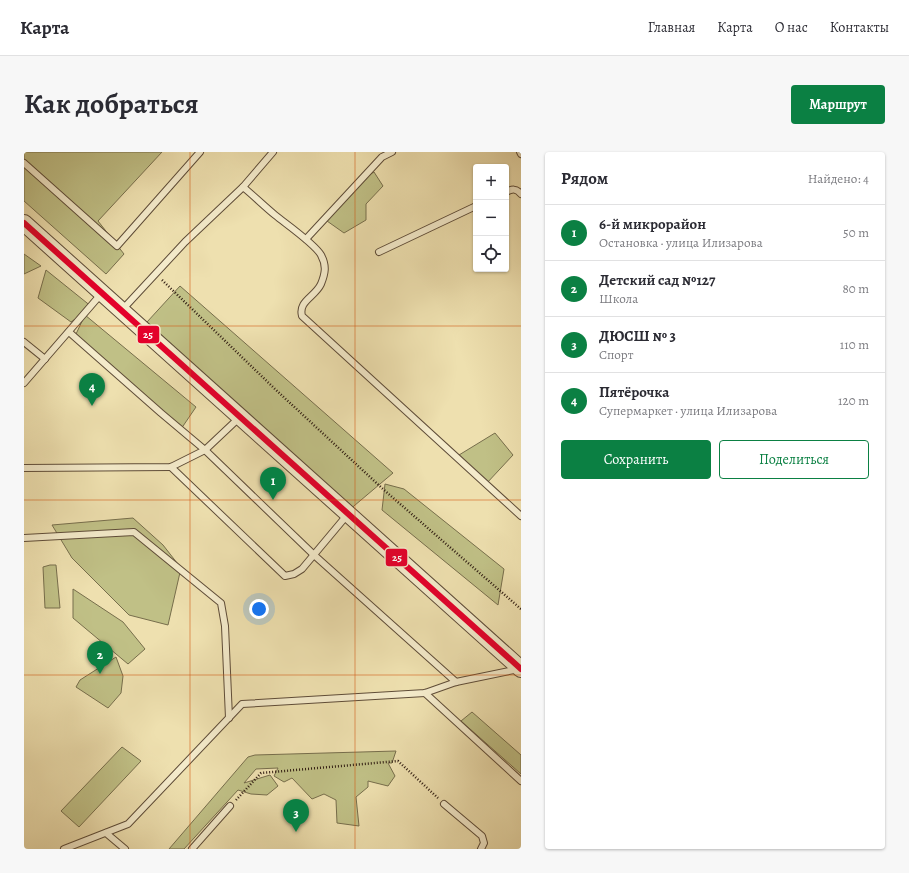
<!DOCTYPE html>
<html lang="ru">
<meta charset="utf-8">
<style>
body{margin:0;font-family:Alegreya,serif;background:#f7f7f7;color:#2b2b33}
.controls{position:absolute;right:12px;top:12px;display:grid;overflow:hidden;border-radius:4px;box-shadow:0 1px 3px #0004}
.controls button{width:36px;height:36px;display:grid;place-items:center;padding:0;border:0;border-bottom:1px solid #e1e1e2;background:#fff;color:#2b2b33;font:20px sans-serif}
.you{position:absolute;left:235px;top:457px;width:14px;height:14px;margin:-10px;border:3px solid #fff;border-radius:50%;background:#1a73e8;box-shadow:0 0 0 6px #1a73e833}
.badge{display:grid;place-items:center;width:26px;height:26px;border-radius:50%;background:#0b8043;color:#fff;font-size:13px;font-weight:700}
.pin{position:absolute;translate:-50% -33px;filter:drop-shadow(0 1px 2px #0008)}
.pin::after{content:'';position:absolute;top:21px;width:14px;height:12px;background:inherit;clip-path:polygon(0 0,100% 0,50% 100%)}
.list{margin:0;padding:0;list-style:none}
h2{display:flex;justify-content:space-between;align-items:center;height:52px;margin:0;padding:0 16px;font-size:17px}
h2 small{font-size:13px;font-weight:400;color:#7c7c81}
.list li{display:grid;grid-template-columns:26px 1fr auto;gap:12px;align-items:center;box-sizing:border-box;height:56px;padding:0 16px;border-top:1px solid #e1e1e2}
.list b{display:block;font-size:15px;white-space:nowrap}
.list p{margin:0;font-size:13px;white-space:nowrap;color:#7c7c81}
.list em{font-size:13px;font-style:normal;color:#7c7c81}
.actions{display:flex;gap:8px;padding:12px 16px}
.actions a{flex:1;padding:9px 0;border:1px solid #0b8043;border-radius:4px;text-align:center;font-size:14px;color:#0b8043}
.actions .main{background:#0b8043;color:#fff}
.icon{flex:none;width:22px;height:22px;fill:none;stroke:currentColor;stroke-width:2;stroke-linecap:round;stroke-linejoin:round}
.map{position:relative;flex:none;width:497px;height:697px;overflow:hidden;border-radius:4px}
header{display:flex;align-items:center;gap:24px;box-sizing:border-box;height:56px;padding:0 20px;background:#fff;border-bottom:1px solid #e1e1e2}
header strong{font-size:19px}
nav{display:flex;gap:22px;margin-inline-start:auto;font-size:14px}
.intro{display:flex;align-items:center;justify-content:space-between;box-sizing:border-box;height:96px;padding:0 24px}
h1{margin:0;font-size:28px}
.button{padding:10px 18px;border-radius:4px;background:#0b8043;color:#fff;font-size:14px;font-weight:700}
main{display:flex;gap:24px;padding:0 24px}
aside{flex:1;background:#fff;border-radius:4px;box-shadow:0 1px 3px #0004}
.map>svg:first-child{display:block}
.green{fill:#c0c086;stroke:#776e4c}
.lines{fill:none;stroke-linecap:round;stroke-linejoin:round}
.service-casing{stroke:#5e4c38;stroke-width:8}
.tertiary-casing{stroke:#5e4c38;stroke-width:18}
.path{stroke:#2e1b11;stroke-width:2.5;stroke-dasharray:1 2;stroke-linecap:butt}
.service{stroke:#f4ebcb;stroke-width:6}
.tertiary{stroke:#f4ebcb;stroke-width:16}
.bus-1-casing{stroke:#f4ebcb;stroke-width:9}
.bus-1{stroke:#e4002b;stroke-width:6}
.grid{fill:none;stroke:#d5530c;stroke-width:1;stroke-opacity:0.55}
.line-badge{stroke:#f4ebcb;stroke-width:1.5}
.badge-label{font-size:11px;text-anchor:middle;font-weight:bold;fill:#fff}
</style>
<header>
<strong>Карта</strong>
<nav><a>Главная</a><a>Карта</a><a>О нас</a><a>Контакты</a></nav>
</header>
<div class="intro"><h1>Как добраться</h1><a class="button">Маршрут</a></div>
<main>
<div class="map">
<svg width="497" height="697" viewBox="0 0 497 697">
<rect width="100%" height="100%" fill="#eee0af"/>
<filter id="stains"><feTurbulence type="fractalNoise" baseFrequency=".005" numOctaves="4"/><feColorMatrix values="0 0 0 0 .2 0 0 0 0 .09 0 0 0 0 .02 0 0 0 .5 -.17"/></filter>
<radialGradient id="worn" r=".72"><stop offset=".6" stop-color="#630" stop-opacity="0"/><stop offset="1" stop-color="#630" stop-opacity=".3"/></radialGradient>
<!-- green -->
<g class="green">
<polygon points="0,0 138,0 74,69 100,102 82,122 0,49"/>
<polygon points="350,20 359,34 342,52 342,68 320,81 303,69 337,27"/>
<polygon points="0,102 17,114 0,122"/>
<polygon points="22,118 68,155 47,170 14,146"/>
<polygon points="156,134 369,321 324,359 123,170"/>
<polygon points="61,163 172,255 157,277 52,182"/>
<polygon points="471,281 489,303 462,332 435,303"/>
<polygon points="361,332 380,337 480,417 474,453 358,358"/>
<polygon points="109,366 139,393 157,416 144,473 105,463 48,406 28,373"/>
<polygon points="26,413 32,413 36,456 21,456 19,415"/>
<polygon points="49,437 99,470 121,497 104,512 49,466"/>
<polygon points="92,505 99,524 97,541 84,556 52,535 56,528"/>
<polygon points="448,560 497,603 497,622 437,569"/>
<polygon points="98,595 117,609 55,675 37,659"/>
<polygon points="372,599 368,611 364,611 371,624 364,634 344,629 344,635 332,645 335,674 313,671 312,648 300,642 288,647 268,626 260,630 250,624 254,616 232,617 220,631 246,623 254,634 243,643 227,642 214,638 160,697 145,697 224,605 231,603"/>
</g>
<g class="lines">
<defs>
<g id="service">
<polyline points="496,0 497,2"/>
<polyline points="0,11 93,94 176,0"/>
<polyline points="219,35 249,0"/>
<path d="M482 40C488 37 492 36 497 42"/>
<polyline points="282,87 358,5 368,0"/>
<polyline points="355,100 452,54"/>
<path d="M98 158 161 90 219 35C230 44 240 54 251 63 262 72 291 92 297 103 303 114 301 122 297 132 291 145 274 149 278 164L497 364"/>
<polyline points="45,180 137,261 181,298 290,403 432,530"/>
<polyline points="0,190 21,207"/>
<polyline points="0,231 78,141"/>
<polyline points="147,315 261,424 270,422 278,417 324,362"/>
<polyline points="0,316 147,315 181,298 216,265"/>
<polyline points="0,386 110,380 197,451 201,474 205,566"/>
<polyline points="401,541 497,629"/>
<polyline points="420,652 458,684 460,691 457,697"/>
<polyline points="82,681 101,697"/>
<polyline points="40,697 104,672 218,552 401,541 432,530 495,517"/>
<polyline points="168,697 206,654"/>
</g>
<polyline id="tertiary" points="0,71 497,517"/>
</defs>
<!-- service casing -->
<use href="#service" class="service-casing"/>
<!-- tertiary casing -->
<use href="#tertiary" class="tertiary-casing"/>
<!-- path -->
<g class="path">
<polyline points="138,128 252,238 360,338 497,457"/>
<polyline points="212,648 237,621 374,609 414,646"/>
</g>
<!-- service -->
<use href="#service" class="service"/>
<!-- tertiary -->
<use href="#tertiary" class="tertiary"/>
<defs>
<polyline id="bus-1" points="0,71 497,517"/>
</defs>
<!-- bus-1 casing -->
<use href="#bus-1" class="bus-1-casing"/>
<!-- bus-1 -->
<use href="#bus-1" class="bus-1"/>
</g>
<!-- grid -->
<path class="grid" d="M166 0V697M331 0V697M0 174H497M0 348H497M0 523H497"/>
<g class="line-badge">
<rect x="113" y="173" width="23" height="19" rx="4" fill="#e4002b"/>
<rect x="361" y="396" width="23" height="19" rx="4" fill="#e4002b"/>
</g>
<g class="badge-label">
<text x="124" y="186">25</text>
<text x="373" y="409">25</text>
</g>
<rect width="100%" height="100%" filter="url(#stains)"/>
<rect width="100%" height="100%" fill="url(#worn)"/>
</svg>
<div class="controls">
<button>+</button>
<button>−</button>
<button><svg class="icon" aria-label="locate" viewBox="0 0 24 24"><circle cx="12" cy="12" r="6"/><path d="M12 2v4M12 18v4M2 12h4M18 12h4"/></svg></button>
</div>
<div class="you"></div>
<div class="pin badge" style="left:249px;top:348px">1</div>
<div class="pin badge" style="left:76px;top:522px">2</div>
<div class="pin badge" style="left:272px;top:680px">3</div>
<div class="pin badge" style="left:68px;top:254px">4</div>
</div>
<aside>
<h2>Рядом<small>Найдено: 4</small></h2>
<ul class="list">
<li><span class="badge">1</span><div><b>6-й микрорайон</b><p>Остановка · улица Илизарова</p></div><em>50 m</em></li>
<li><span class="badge">2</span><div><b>Детский сад №127</b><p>Школа</p></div><em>80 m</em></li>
<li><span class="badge">3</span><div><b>ДЮСШ № 3</b><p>Спорт</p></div><em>110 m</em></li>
<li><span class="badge">4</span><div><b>Пятёрочка</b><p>Супермаркет · улица Илизарова</p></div><em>120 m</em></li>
</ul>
<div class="actions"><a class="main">Сохранить</a><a>Поделиться</a></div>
</aside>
</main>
